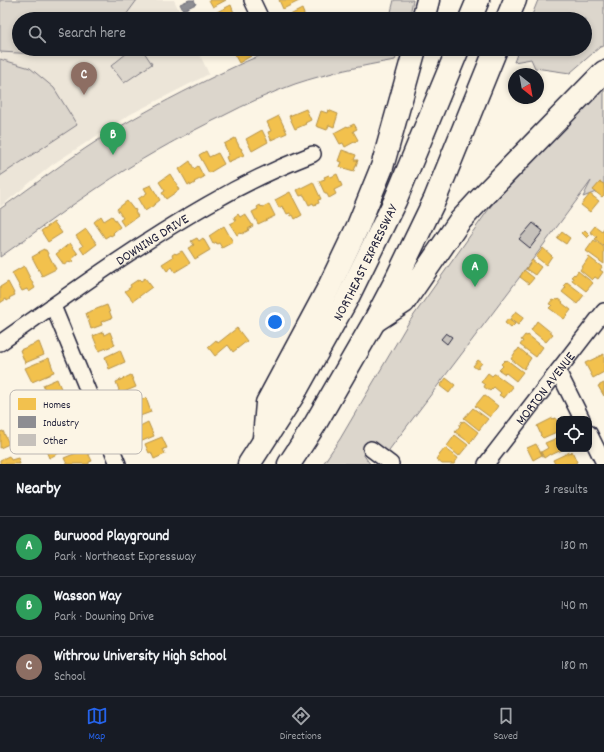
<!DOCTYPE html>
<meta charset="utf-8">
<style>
body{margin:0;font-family:Dekko,sans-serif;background:#242831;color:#f1f3f6}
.controls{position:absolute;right:12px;bottom:12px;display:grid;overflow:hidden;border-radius:8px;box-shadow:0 2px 6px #0003}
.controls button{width:36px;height:36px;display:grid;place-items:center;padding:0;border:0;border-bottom:1px solid #363941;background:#171b24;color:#f1f3f6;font:20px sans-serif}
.compass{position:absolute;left:508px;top:68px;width:36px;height:36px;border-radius:50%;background:#171b24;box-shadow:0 2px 6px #0003;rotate:149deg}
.you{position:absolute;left:275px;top:322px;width:14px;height:14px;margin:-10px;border:3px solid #fff;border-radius:50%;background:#1a73e8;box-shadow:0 0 0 6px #1a73e833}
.badge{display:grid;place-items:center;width:26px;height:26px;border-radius:50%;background:#2563eb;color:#fff;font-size:13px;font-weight:700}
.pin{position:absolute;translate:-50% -33px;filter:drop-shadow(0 1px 2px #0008)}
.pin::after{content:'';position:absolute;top:21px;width:14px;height:12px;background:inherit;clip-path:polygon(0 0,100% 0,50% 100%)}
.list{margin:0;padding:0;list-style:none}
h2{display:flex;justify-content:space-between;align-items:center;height:52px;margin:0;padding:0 16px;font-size:17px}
h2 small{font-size:13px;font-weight:400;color:#9ea1a6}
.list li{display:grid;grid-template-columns:26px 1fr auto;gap:12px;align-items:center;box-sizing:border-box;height:60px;padding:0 16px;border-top:1px solid #363941}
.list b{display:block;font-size:15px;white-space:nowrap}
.list p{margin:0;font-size:13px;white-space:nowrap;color:#9ea1a6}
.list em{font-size:13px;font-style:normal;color:#9ea1a6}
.icon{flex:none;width:22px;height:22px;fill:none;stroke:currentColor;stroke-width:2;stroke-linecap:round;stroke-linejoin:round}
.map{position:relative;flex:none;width:604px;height:464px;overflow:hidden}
.search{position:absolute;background:#171b24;box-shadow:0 2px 6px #0003;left:12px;right:12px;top:12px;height:44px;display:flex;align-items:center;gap:10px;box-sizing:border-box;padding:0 14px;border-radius:22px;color:#9ea1a6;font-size:15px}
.sheet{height:232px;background:#171b24}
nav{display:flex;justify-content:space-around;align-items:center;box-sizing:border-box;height:56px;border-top:1px solid #363941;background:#171b24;font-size:11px;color:#9ea1a6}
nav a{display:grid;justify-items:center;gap:2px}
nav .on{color:#2563eb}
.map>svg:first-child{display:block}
.built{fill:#ece5d8}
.green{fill:#dcd6cc;stroke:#7f7c84}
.homes{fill:#f2c14e;stroke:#b49148}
.industry{fill:#8d8d92;stroke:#6d6d78}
.building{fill:#c6c1bb;stroke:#22223b}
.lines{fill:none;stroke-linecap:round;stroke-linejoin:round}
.minor-casing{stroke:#22223b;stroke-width:18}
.highway-casing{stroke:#22223b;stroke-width:25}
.minor{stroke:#fcf5e5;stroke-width:15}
.highway{stroke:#fcf5e5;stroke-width:22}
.labels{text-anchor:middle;stroke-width:4;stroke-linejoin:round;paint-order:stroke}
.street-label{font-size:14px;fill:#22223b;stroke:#fcf5e5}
.key{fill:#fcf5e5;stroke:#bbb6b2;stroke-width:1}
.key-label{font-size:11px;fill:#22223b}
</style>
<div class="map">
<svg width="604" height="464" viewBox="0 0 604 464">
<rect width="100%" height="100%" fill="#fcf5e5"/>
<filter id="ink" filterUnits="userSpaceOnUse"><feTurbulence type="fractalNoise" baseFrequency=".025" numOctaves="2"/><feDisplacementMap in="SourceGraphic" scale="8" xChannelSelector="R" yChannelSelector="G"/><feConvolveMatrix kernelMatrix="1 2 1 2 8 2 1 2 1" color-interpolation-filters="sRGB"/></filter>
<g filter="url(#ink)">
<!-- built -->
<polygon class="built" points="0,0 174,0 183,19 19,19 19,49 197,49 209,74 129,115 53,164 0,207"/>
<!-- green -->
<g class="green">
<polygon points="0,0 137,0 123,19 19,19 19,49 73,49 54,55 0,52"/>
<polygon points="394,0 413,0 409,19 395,19 391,12"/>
<polygon points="538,0 604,0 604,46 600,47 570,73 535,68 531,59 514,62 519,49 585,49 585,19 512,19 532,15"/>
<polygon points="132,49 142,49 152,64 124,83 111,66"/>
<path d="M277 49H400L395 60C361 66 328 73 295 84 270 93 246 104 223 116 179 137 137 161 96 189 64 210 32 235 0 257V209C29 189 57 167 86 148 122 124 159 104 197 85 223 72 249 59 277 49Z"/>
<polygon points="0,59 30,68 54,88 77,125 0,176"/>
<polygon points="604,88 604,189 583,197 591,181 510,290 383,458 371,447 363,454 370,464 323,464 340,439 407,325 491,206 561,127"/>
</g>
<!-- homes -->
<g class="homes">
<polygon points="209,0 226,0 213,7"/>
<polygon points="279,0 301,0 283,9"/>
<polygon points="231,5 234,13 231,14 233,19 211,19 209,16"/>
<polygon points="302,9 306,19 292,19 290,15"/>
<polygon points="205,49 210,49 211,52 206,54 204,50"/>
<polygon points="235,49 248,49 251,56 239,63 233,52 236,50"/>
<polygon points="306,109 311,120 305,123 306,124 295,129 289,116"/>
<polygon points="328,110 338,114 334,127 329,125 327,130 316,126 321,111 327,113"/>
<polygon points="279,116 287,133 271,140 268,132 271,131 267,122"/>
<polygon points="354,124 357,129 353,131 358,140 345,147 343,143 340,144 334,133 347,126 348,127"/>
<polygon points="262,130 268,142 252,151 246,139"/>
<polygon points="235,138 240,148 241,148 242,150 241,150 244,155 228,162 226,157 229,155 224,144"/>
<polygon points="342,150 356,155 354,160 358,160 354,171 340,167 342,162 338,161"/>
<polygon points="206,151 209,157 218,153 224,164 209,173 199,155"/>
<polygon points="190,161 194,169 198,166 204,177 194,182 195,183 190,186 190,184 188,185 179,169"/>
<polygon points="170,174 175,182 176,182 178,185 177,186 179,190 166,199 162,193 165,191 159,182"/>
<polygon points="337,174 342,186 334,190 336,194 329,198 327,194 325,194 319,181 325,179 324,177 329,175 331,177"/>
<polygon points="313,182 321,199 318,200 319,203 314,205 313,203 309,205 304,195 300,196 297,190"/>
<polygon points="600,182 604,184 604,195 602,197 593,190"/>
<polygon points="151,185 160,200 155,204 156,204 145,211 138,199 147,193 144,188"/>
<polygon points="290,192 302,215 295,219 293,215 291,216 290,213 287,214 284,208 283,209 282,206 279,208 275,200"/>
<polygon points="590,194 599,201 590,212 581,205"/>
<polygon points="127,201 134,210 135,209 136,211 135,212 138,216 124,226 120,220 123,218 117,209"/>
<polygon points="269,204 275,216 258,224 252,212 258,209 257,207 260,205 261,207 262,206 263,207"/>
<polygon points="238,214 240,217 245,214 253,226 248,229 249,230 242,234 241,233 237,235 230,224 236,221 234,217"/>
<polygon points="101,216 104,221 112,216 120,227 115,231 113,233 114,234 111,236 110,235 105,238 94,222"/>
<polygon points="54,222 62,233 48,242 41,231"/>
<polygon points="224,226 233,242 222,248 219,243 217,244 216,242 213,244 209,236"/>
<polygon points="595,226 602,231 604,228 604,246 595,239 597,237 590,232"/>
<polygon points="86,229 97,244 84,254 80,248 83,246 76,236"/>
<polygon points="585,230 590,235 587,238 582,233"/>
<polygon points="562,232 570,238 566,244 557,238"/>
<polygon points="197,238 199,241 203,238 210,250 195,259 188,248 194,245 191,241"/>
<polygon points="594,240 604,247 604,264 586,251"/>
<polygon points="70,243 78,254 72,259 73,261 70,263 69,262 64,265 56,254"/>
<polygon points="543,248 552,256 546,265 536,257"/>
<polygon points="44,249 44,250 46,250 56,269 42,276 32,257 39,253 38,252"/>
<polygon points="182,251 190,263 175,272 172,267 167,271 162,264 173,257 172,255 175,253 176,254"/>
<polygon points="589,257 602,267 600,270 603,272 598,279 595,277 592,280 580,270"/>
<polygon points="532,260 541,267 535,275 526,269"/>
<polygon points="24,266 35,288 29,292 27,289 22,291 12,273"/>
<polygon points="524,270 534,278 529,284 520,277"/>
<polygon points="578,271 593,283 586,291 572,280 573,278 571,277 574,274 575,275"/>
<polygon points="145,278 152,287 133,301 125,291 131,287 130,285 139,279 141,281"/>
<polygon points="8,282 15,295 9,298 10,299 7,301 6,299 0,303 0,287"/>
<polygon points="567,282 584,295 577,304 562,292 566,287 564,285"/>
<polygon points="556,299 558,300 559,299 563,302 562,303 571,310 564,319 549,308 552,305 549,304 552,300 554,301"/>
<polygon points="107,305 112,318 101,322 102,325 91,329 86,313"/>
<polygon points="516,311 524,317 518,325 510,319"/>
<polygon points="508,319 515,324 511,328 505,323"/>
<polygon points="537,321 553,334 546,342 531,330"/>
<polygon points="237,328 247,341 233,352 228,345 215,356 208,347 216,340 218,343"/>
<polygon points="103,332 104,335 110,332 115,345 99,351 93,336"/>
<polygon points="525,335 527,336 528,335 543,347 536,357 520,345 523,341 521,340"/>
<polygon points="39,342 44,355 25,363 20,350"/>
<polygon points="519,348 531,358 524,369 511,359 516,351 517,351"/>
<polygon points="120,350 125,362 109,369 105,357"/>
<polygon points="604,354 604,372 593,378 585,363"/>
<polygon points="49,358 54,372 51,373 51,374 32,382 25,368"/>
<polygon points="478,360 482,363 477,369 473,366"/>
<polygon points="505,360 506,361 507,360 523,372 516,381 506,373 505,374 499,370 503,366 501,364"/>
<polygon points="488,373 492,376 494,374 495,374 513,387 504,398 499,395 501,393 494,387 490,391 484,387 485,385 481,382"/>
<polygon points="131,375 136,387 119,394 118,391 119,390 116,382"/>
<polygon points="446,378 455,385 449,393 440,386"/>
<polygon points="57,379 65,398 56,401 54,397 49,399 46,392 45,392 44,390 45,390 43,385"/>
<polygon points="604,383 604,396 598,386"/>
<polygon points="484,395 498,406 490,417 475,406"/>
<polygon points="146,398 151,412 140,416 141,418 136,419 135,418 129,421 125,411 127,410 124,405 135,400 136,402"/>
<polygon points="473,408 488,419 479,430 464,418"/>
<polygon points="553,418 553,419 556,418 559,425 559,431 543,438 540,435 541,435 537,426"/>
<polygon points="462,421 462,422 464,421 478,432 470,443 455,432 460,426 459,426"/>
<polygon points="148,422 154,436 140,442 134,429"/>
<polygon points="3,431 9,444 0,448 0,432"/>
<polygon points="455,435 468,445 459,456 447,446"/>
<polygon points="162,437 167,448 163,449 165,454 154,459 151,452 149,453 145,444"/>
<polygon points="559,437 559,449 564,449 551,455 550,454 544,458 541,452 548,448 545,443"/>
<polygon points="55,443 59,453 49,458 45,448"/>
<polygon points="536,444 542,455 533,460 527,448"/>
<polygon points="445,448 458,458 454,464 442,464 436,459"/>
<polygon points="86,449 92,461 89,462 89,464 67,464 64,458"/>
<polygon points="572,451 577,462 574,464 555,464 553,460 570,452 570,453"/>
<polygon points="9,456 11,460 18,458 20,464 0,464 0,460"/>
</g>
<!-- industry -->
<polygon class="industry" points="189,0 194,0 196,4 183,10 180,4"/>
<!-- building -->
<g class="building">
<polygon points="533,223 543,231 530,248 519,239"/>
<polygon points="446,333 452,337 447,344 441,339"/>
</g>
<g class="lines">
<defs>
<g id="minor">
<polyline points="252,0 261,19"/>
<polyline points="53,306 118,464"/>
<path id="s1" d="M0 343C68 295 135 246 207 205 241 185 277 168 313 154"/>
<polyline points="558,371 582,419"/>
<polyline points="589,433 604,463"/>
<polyline points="371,449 391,464"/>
<path id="s2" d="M486 464 604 311"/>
</g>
<g id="highway">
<polyline points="423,19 428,0"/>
<polyline points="470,19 478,0"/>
<polyline points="507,19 515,0"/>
<polyline points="375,321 404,302 459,222 483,196 604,72"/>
<polyline points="264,438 267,403 328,289 358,226 382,167 415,49"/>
<path id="s3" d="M249 464 294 394 347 299 395 201 458 49"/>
<polyline points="289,464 314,426 374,322 394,284 435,199 496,49"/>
</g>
</defs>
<!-- minor casing -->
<use href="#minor" class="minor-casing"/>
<!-- highway casing -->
<use href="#highway" class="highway-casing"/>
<!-- minor -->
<use href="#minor" class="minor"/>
<!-- highway -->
<use href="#highway" class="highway"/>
</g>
</g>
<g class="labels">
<!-- street labels -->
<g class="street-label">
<text dy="5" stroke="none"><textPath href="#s1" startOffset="184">DOWNING DRIVE</textPath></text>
<text dy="5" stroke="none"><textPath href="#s3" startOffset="233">NORTHEAST EXPRESSWAY</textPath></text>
<text dy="5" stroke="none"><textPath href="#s2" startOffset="96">MORTON AVENUE</textPath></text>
</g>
</g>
<!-- legend -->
<rect x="10" y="390" width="132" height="64" rx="6" class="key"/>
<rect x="18" y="398" width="18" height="12" fill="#f2c14e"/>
<rect x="18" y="416" width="18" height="12" fill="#8d8d92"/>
<rect x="18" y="434" width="18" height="12" fill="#c6c1bb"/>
<g class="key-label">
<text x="43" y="408">Homes</text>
<text x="43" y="426">Industry</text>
<text x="43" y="444">Other</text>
</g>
</svg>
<div class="controls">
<button><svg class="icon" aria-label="locate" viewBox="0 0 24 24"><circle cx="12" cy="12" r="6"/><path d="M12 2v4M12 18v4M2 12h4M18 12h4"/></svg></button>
</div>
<svg class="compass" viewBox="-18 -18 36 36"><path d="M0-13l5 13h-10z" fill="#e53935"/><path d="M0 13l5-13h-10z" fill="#9ea1a6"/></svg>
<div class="you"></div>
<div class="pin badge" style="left:475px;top:287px;background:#2e9e5b">A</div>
<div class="pin badge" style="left:113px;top:155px;background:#2e9e5b">B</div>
<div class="pin badge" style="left:84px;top:95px;background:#8d6e63">C</div>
<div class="search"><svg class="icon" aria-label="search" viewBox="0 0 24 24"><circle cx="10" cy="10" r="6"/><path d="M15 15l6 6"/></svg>Search here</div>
</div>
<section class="sheet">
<h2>Nearby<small>3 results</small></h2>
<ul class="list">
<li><span class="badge" style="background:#2e9e5b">A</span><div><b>Burwood Playground</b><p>Park · Northeast Expressway</p></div><em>130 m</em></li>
<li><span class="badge" style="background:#2e9e5b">B</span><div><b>Wasson Way</b><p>Park · Downing Drive</p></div><em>140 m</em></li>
<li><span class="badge" style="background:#8d6e63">C</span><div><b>Withrow University High School</b><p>School</p></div><em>180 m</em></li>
</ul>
</section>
<nav>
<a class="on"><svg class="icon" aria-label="map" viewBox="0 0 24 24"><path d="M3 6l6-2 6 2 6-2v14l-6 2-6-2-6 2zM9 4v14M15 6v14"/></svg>Map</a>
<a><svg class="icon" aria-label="directions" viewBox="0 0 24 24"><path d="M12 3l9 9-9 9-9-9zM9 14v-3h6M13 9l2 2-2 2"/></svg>Directions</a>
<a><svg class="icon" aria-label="saved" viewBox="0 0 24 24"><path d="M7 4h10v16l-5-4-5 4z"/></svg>Saved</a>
</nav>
